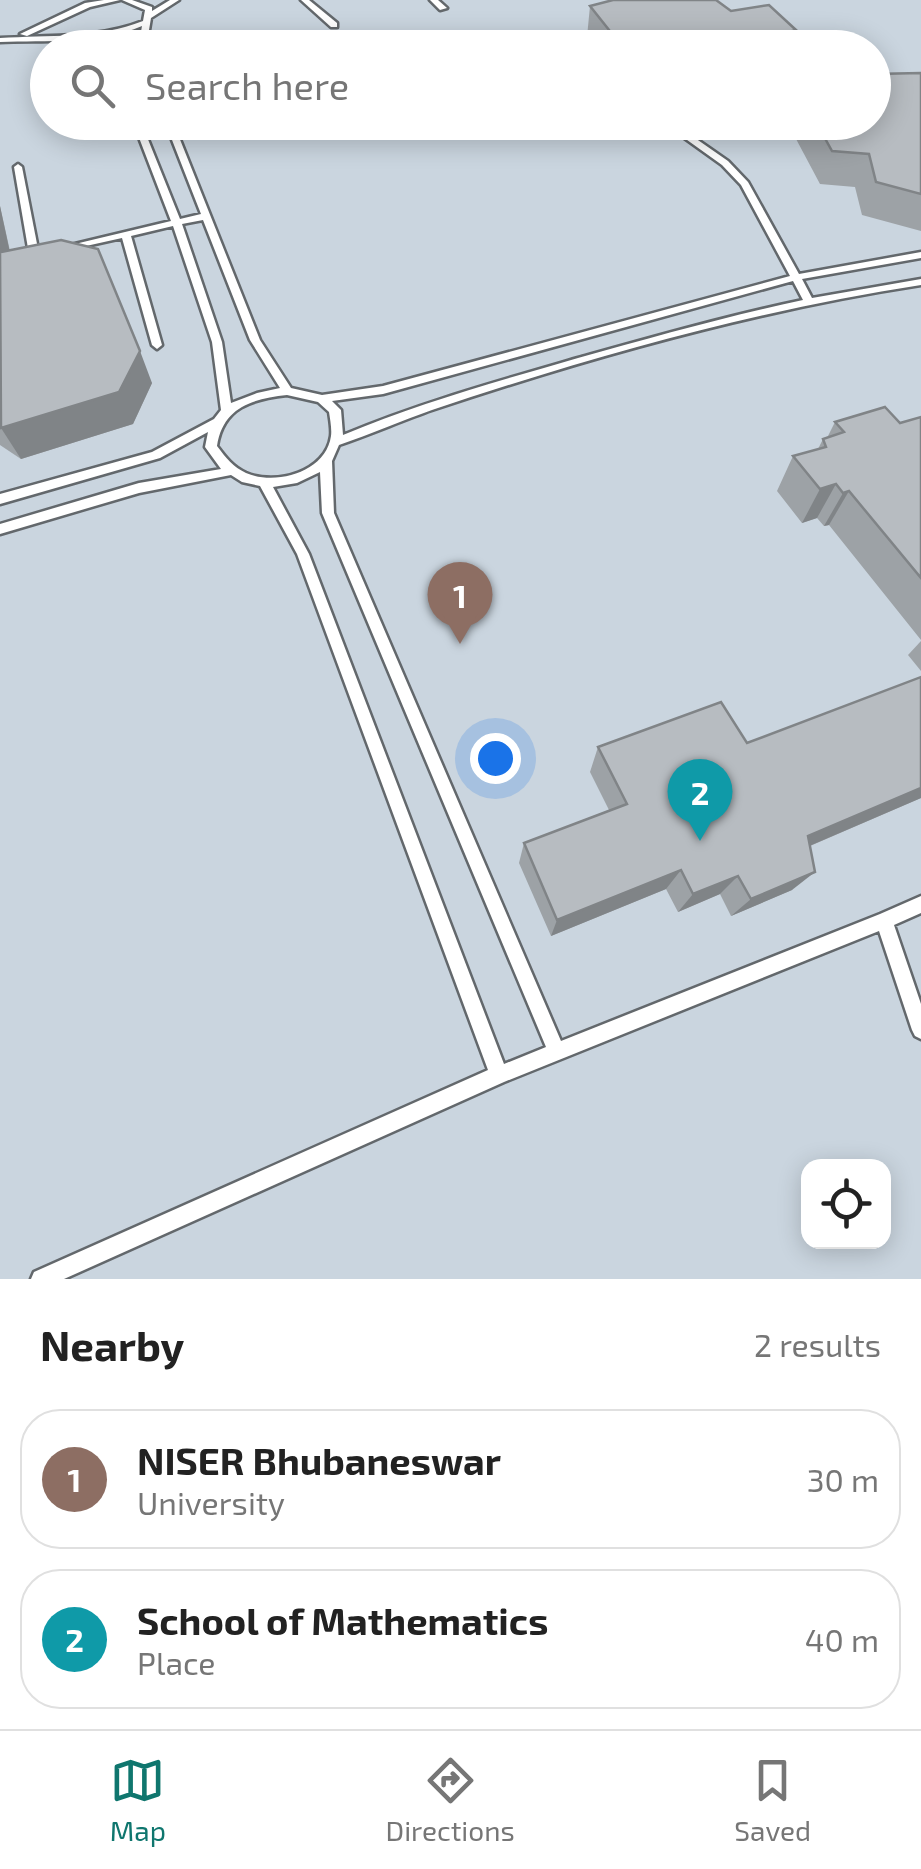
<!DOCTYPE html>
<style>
body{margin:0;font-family:"Exo 2",sans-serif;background:#f6f6f6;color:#222}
.controls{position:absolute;right:30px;bottom:30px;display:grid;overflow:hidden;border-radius:20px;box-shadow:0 5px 25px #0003}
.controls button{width:90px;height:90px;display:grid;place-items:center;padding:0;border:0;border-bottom:2px solid #e0e0e0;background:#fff;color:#222;font:50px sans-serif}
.you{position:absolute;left:495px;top:758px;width:35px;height:35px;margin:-25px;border:8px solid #fff;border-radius:50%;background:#1a73e8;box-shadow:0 0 0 15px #1a73e833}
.badge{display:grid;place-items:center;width:65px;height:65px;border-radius:50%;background:#0f766e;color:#fff;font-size:32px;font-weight:700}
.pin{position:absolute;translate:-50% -82px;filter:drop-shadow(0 2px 5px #0008)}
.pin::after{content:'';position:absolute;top:52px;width:35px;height:30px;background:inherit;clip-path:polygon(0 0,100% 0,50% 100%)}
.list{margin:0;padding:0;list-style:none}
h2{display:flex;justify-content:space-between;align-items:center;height:130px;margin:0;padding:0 40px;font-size:42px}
h2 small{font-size:32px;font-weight:400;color:#767676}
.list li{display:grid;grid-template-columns:65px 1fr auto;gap:30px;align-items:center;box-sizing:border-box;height:140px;margin:0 20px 20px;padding:0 20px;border:2px solid #e0e0e0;border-radius:40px}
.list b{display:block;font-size:38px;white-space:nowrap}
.list p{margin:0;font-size:32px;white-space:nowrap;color:#767676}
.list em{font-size:32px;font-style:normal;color:#767676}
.icon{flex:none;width:55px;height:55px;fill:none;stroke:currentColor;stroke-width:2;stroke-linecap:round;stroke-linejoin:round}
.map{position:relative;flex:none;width:921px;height:1279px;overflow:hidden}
.search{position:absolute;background:#fff;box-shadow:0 5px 25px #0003;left:30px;right:30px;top:30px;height:110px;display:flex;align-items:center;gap:25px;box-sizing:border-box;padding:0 35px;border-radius:55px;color:#767676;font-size:38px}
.sheet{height:450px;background:#fff}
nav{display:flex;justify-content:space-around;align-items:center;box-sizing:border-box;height:140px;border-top:2px solid #e0e0e0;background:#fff;font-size:28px;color:#767676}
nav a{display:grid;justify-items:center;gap:5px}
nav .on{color:#0f766e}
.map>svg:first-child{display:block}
.built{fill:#cad5df;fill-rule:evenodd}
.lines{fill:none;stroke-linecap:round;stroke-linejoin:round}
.service-casing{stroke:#63686c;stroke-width:5}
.service{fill:#fff;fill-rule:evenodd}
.wall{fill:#9da2a6}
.shaded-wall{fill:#808487}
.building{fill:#b7bcc1;stroke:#808487;stroke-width:2.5}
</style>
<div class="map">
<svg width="921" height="1279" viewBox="0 0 921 1279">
<rect width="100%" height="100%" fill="#dadfe4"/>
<!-- built -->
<path class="built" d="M0 0H921V1279H0ZM48 48H874V122H48ZM808 1166H884V1242H808Z"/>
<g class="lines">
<defs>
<g id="service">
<polygon points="104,0 120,0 90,7 27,36 20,34 85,3"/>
<path d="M122 0H132L152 7V11L170 0H179L151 18 146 48H138L142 26C99 45 46 40 0 42V38C48 35 98 39 143 21L145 10Z"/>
<polygon points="301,0 309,0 337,23 337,27 331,27"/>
<polygon points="430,0 438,0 447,8 440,10"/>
<path d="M133 122H141L180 219 201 214 165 122H173L260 340 291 388 322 395 383 386 790 276 741 185 722 165 662 122H672L728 161 748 182 799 274 921 252V258L802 279 812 298 921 279V285C757 310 590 357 432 410 401 421 371 434 339 445L332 461 334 513 561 1041 880 914 921 896V913L894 925 921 1004V1039L915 1036 912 1030 879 931 504 1082 64 1279H31L34 1272 488 1070 297 554 260 486 242 482 231 475 139 493 0 534V524L139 483 221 469 205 447 208 432 160 458 0 504V494L152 452 214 419 221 410 212 342 173 226 131 236 162 345 157 349 152 345 122 238 59 252 54 249 171 221ZM203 220 250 340 280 388 257 393 231 403 222 342 182 224ZM793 281 803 300C727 316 653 337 578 358 499 381 419 403 343 435L341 410 332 401 383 394ZM287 395 318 402 329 412C330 419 332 429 331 436 326 472 276 486 246 473 233 467 226 458 217 446 223 407 252 399 287 395ZM320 472 322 513 546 1047 504 1064 309 554 273 487 297 483Z"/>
<polygon points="18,164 22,167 39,254 34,257 29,254 14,167"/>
</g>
</defs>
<!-- service casing -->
<use href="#service" class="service-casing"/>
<!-- service -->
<use href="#service" class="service"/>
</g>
<!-- wall -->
<g class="wall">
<polygon points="590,6 731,11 791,48 594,48 587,37"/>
<polygon points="921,73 921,231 862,215 855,187 820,184 787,122 874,122"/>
<polygon points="0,206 10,251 152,383 133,424 21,459 0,445"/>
<polygon points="921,417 921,640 829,525 824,526 817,518 802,523 777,491 793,456 818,449 823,439 827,438 835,422 900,423"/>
<polygon points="921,641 921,671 908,655"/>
<polygon points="921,677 921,798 810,846 792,890 731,916 720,894 678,912 666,889 551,936 519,863 524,843 609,810 590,772 598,747 747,743"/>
</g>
<!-- shaded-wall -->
<g class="shaded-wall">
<polygon points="796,30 791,48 768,48 771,37"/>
<polygon points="0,206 10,253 0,256"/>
<polygon points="140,351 152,383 133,424 21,459 1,428"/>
<polygon points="836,484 817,518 802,523 820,489"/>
<polygon points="849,491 829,525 824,526 843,493"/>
<polygon points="921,788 921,798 786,856 808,836"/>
<polygon points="681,870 666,889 551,936 557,920"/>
<polygon points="815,872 792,890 731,916 751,899"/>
<polygon points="738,876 720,894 678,912 693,894"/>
</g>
<!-- building -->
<g class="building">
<polygon points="613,0 716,0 731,11 769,5 796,30 771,37 780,48 618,48 607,39 613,35 590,6"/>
<polygon points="921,73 921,194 876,182 869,154 832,151 816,122 874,122 874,74"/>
<polygon points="61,240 98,249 140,351 119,392 1,428 0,249 1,252"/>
<polygon points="885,407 900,423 921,417 921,578 849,491 843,493 836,484 820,489 793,456 826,447 823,439 844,432 835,422"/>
<polygon points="921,677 921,788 808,836 815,872 751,899 738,876 693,894 681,870 557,920 524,843 627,804 598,747 721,702 747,743"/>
</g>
</svg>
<div class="controls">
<button><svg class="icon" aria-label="locate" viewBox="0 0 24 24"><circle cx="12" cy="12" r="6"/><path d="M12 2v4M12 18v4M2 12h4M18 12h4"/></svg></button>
</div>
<div class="you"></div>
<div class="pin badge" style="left:460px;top:644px;background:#8d6e63">1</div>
<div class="pin badge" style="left:700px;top:841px;background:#0f9aa8">2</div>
<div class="search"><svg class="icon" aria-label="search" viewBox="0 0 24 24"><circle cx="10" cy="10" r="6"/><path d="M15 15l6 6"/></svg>Search here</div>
</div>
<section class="sheet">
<h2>Nearby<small>2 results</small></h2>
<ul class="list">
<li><span class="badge" style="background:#8d6e63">1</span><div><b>NISER Bhubaneswar</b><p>University</p></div><em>30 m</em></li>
<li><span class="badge" style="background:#0f9aa8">2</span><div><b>School of Mathematics</b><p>Place</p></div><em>40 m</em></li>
</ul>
</section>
<nav>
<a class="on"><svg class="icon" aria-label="map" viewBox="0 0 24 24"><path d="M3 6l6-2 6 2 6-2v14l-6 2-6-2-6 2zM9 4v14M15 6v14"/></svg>Map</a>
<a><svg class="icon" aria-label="directions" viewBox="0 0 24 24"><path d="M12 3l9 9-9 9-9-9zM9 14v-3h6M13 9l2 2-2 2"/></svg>Directions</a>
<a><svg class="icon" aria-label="saved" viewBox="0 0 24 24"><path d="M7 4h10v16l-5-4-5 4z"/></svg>Saved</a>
</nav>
